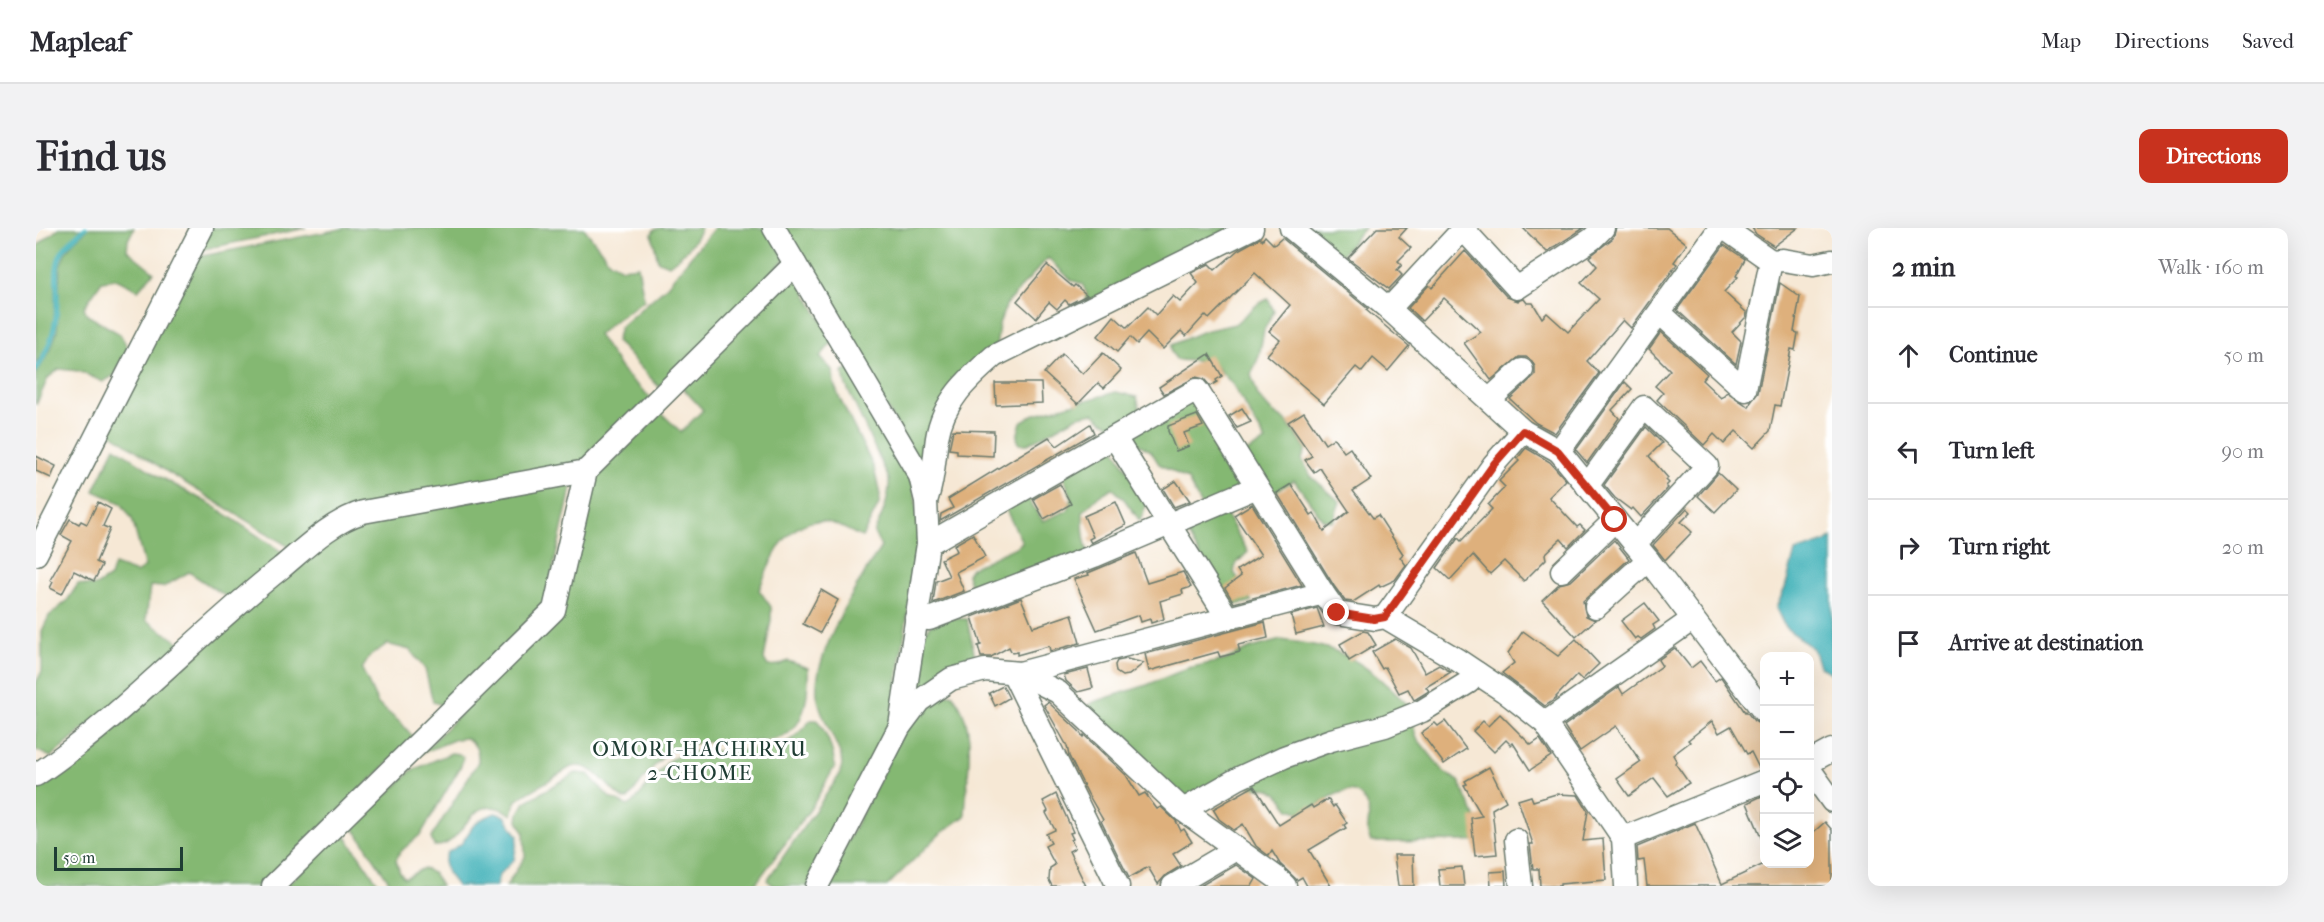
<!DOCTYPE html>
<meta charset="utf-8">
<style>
body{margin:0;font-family:"IM FELL French Canon",serif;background:#f2f2f3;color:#2b2b33}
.controls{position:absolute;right:18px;bottom:18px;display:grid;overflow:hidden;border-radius:12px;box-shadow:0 6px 24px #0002}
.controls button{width:54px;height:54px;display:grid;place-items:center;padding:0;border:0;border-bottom:2px solid #e1e1e2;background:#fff;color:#2b2b33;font:30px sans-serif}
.scale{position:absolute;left:18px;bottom:15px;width:129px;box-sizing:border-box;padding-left:6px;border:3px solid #1f3d34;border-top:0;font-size:16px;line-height:21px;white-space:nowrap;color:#1f3d34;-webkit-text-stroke:4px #fff;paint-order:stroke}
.stop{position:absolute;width:18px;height:18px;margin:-14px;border:4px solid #c8321e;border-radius:50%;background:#fff}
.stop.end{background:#c8321e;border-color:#fff;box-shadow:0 2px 6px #0008}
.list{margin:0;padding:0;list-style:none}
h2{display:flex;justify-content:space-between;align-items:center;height:78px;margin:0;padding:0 24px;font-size:26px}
h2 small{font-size:20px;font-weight:400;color:#7c7c81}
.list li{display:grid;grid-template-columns:39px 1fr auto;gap:18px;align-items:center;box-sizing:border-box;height:96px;padding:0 24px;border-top:2px solid #e1e1e2}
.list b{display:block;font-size:22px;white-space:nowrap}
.list em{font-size:20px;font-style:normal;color:#7c7c81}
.icon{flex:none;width:33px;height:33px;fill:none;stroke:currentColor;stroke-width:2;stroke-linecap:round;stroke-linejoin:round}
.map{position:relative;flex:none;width:1796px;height:658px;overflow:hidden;border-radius:12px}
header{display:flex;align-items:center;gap:36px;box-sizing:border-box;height:84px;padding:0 30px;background:#fff;border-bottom:2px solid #e1e1e2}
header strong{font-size:28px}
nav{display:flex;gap:33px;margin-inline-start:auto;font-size:21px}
.intro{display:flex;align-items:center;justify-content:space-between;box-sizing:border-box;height:144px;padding:0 36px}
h1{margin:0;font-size:42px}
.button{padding:15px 27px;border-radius:12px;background:#c8321e;color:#fff;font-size:21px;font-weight:700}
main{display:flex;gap:36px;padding:0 36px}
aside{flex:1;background:#fff;border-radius:12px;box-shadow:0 6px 24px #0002}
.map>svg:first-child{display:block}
.forest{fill:#84b872;stroke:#527a53;stroke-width:1.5}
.water{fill:#41b1b8;stroke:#307776;stroke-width:1.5}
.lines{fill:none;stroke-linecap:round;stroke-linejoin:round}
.stream{stroke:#41b1b8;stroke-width:5}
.building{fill:#deb07b}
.minor-casing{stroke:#6a796c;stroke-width:25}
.minor{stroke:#fff;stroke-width:22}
.route{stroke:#c8321e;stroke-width:8}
.labels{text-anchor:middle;stroke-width:6;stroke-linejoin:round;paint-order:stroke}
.neighbourhood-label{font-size:21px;letter-spacing:1.5px;fill:#1f3d34;stroke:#fff}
</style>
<header>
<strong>Mapleaf</strong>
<nav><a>Map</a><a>Directions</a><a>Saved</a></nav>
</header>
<div class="intro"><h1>Find us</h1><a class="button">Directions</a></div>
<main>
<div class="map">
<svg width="1796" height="658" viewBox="0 0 1796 658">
<rect width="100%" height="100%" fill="#fff"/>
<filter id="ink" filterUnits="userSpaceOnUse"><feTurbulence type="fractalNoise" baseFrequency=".0167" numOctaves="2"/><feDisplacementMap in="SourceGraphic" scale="12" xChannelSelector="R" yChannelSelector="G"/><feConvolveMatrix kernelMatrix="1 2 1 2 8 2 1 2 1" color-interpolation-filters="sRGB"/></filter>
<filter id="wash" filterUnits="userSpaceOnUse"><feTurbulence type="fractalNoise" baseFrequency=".008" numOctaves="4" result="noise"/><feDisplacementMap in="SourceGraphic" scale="24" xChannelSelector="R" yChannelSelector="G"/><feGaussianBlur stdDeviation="1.35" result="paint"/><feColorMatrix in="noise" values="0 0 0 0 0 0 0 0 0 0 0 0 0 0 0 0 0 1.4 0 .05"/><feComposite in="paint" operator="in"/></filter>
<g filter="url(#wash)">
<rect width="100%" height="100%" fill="#f6e8d5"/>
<!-- forest -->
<g class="forest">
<path d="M23 0H46C4 37 26 57 16 103 14 116 7 126 0 136V19Z"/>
<polygon points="53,0 98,0 92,12 91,22 118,44 102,62 80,51 66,53 48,79 51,87 84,106 92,120 79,147 67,154 43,143 23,141 12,150 0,177 0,146 14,123 21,103 24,38 29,25 38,13"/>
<polygon points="171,0 270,0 159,23"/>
<polygon points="310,0 548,0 574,34 586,40 602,38 608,72 578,93 562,107 588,145 615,170 553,234 327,279 260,323 130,243 75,205 55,245 47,242 156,30"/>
<path d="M625 0H665C658 16 647 27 633 37L622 33 616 6 618 2Z"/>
<polygon points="678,0 731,0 749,31 623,159 580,113 584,99 629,60"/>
<polygon points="744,0 1207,0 1050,75 1051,66 1046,56 1035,52 1012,30 971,75 963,96 960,121 938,140 893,251"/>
<polygon points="1261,0 1328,0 1301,32"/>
<path d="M751 52 763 53 797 113 784 129 797 143 798 156 804 171 838 240 844 267 843 276 826 309C814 304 800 294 786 293 749 292 734 334 723 362L735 379V392L728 431 732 438 743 437 752 433 772 440C775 549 705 498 640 520 624 526 604 557 592 571H587C571 560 558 533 535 539L485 569 479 574 476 587C431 557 430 621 398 618L395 610 442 534C443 523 440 516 430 510L420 511 386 525 523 384 557 247 620 180 645 204 667 182 644 157Z"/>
<polygon points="1232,71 1238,83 1228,102 1223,128 1215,147 1222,168 1235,183 1249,192 1270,221 1266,231 1275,248 1304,274 1297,293 1287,292 1258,252 1232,268 1205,227 1230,213 1197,157 1176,134 1141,132 1135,124 1135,117 1168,103 1199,96 1222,76"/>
<path d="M814 141 876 247 884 301 856 491 773 658H738L731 652 803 548 806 537 805 528C798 508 784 488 781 467 776 429 824 351 845 319L838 305C846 287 854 271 853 251L809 155 807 144Z"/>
<polygon points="1080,164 1101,169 1105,186 1080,199 1067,193 1058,185 1042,188 992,216 983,216 981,209 985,194 996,187"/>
<polygon points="1160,168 1212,258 1166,280 1152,252 1123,236 1115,223 1104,217 1093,217 1084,211"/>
<path d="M1077 218 1111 275 1104 293 1088 271 1076 260 1063 268 1047 284C1047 298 1047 313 1053 325L938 368 931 346 935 340 982 318 986 314 968 278 989 266 1007 293 1032 282 1036 270 1026 245Z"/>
<polygon points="79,219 124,249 176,277 252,328 197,373 153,344 127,359 114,358 110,392 147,417 15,529 0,522 0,455 6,443 6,403 13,388 31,373 42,356 60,358 74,349 78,337 100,345 109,339 96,291 85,275 58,263"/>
<polygon points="537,252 508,381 409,478 397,474 389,441 374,422 351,416 334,428 326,441 342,476 366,496 378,510 226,658 0,658 0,550 305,298"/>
<polygon points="1187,281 1212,324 1200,336 1198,344 1216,374 1198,377 1185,364 1152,307 1161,293"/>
<polygon points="915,390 931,391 941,438 883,462 877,447 883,413 894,397"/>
<path d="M1245 412C1266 415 1287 417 1306 426 1333 438 1355 461 1376 481L1149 574 1049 480 1058 474 1111 457 1152 440 1189 432 1215 420Z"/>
<path d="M916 466C944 500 930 547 929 588L903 607 851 658H789L871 496 903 467Z"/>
<path d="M1376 491 1380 509 1408 544 1423 553 1440 590 1443 613 1335 614C1328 600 1335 595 1332 582 1322 545 1288 572 1269 586L1254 581 1243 567 1234 561 1216 559 1201 554Z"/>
<path d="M775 492H781C791 505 797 522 799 538L775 580 718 658H470L489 629 488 604 482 593 483 585 489 574 540 545 552 546 574 570 592 578 597 575 633 532 652 524C681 522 724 525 751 514 760 509 768 500 775 492Z"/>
<polygon points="415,525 423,526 427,529 425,538 385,606 364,624 360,632 364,645 369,650 388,640 398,646 405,658 356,658 312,591 340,565 345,568 352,566 375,543"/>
<polygon points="306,603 344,658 250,658"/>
</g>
<!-- water -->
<g class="water">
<polygon points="1796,309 1796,446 1783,438 1777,421 1749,399 1740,380 1749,360 1759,324 1790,314"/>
<polygon points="459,585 469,588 482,608 478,632 463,647 460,658 421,658 411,645 408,634 411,625 426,615 437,598 446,591"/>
</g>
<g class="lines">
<!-- stream -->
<path class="stream" d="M0 142C14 120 20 101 21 75 22 58 17 40 26 24 31 15 41 7 49 0"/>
</g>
<g id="blocks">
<!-- building -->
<g class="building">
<polygon points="1341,0 1371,0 1363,9 1375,20 1362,33 1366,37 1361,42 1366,47 1353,61 1312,30"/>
<polygon points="1487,0 1548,0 1511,24"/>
<polygon points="1580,0 1631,0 1651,16 1638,34 1641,36 1595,100 1587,92 1551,133 1563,145 1519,205 1500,195 1474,171 1499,147 1499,139 1496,133 1490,129 1483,129 1455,152 1428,115 1445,104 1421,82 1408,70 1386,93 1372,80 1393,57 1396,60 1429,23 1471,69 1482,73 1488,71 1491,75 1497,75 1506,90 1511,85 1532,104 1563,71 1545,55 1561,38 1553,29 1577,10"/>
<polygon points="1716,0 1762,0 1738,18 1720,6"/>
<polygon points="1229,8 1238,17 1246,10 1332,81 1330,82 1373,118 1352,143 1337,130 1326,144 1320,139 1288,176 1231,127 1244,112 1233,103 1254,77 1219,45 1173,91 1169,87 1150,108 1145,103 1127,121 1111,105 1101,116 1094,109 1081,124 1062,108 1078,88 1091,100 1112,79 1120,87 1137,68 1144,74 1162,55 1155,45 1173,36 1179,42 1202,22 1224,10 1226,12"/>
<polygon points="1688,17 1709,31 1700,48 1702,49 1688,64 1711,85 1710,89 1696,104 1705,113 1700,136 1641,82"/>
<polygon points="1011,37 1037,59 1039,57 1051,67 1033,76 1029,72 1021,81 1013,74 1000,90 981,73"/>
<polygon points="1744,55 1764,69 1758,104 1762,105 1759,122 1755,121 1744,178 1739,177 1734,203 1718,220 1700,203 1688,216 1678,206 1668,217 1621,172 1627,165 1619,158 1634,142 1613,121 1625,104 1671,146 1666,152 1685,170 1691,164 1713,179 1715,174 1722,165"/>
<polygon points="1067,125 1085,142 1068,160 1062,155 1042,176 1008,145 1026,126 1047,146"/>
<polygon points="1173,126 1186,148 1180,152 1181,154 1174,158 1168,151 1160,149 1128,166 1123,159"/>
<polygon points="1589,154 1596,161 1576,182 1583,190 1551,235 1540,222"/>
<polygon points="959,155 1005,155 1006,175 960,177"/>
<polygon points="1206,180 1215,194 1201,200 1193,188"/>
<polygon points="1268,184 1289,216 1298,210 1308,224 1314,220 1335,251 1317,263 1337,290 1342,287 1367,326 1364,329 1370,337 1359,352 1344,359 1343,357 1317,374 1309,373 1298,358 1241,265 1255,256 1275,287 1278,285 1288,303 1313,283 1284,240 1278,244 1269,232 1276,228 1252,194"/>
<polygon points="1161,187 1167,198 1148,205 1153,218 1140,223 1132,203 1132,198"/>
<polygon points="1054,196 1058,205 904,293 905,286 917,280 912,271 1013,209 1021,218"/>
<polygon points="1610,199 1626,215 1613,228 1632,250 1630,252 1633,255 1630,258 1632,260 1605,289 1597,280 1595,282 1579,270 1568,257"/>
<polygon points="917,202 958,203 957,228 921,226 921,222 913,221"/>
<polygon points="1490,220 1514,234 1530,252 1513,269 1541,299 1544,297 1549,302 1532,319 1525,311 1509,326 1510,331 1488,353 1468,333 1454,346 1437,327 1414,352 1401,340 1422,310 1425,313 1456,281 1452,277 1469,259 1463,253 1483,233 1481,231"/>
<polygon points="0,228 20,238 15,250 0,243"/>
<polygon points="1682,245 1700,262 1679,284 1662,268"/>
<polygon points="1140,253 1154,273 1138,279 1127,261"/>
<polygon points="1024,256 1035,276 1008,291 997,271"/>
<polygon points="62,274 75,281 67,298 74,301 60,334 66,337 58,353 38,343 26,366 14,360 17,354 14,352 36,313 25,307 34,291 43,296 45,293 51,296"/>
<polygon points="1080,274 1090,297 1055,315 1053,311 1057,309 1048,288"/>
<polygon points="1216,276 1266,357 1198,375 1189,360 1205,348 1201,342 1225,327 1198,287"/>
<polygon points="1651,280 1655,284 1645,294 1656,304 1629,332 1617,317"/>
<polygon points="937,306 949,329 920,344 928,363 897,375 900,353 913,348 905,331 921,323 918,317"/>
<polygon points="1578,312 1593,331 1547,373 1550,388 1559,392 1540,409 1506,372 1523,356 1535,353"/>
<polygon points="1100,325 1111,355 1147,344 1155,359 1146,362 1147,366 1124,373 1128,391 1115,395 1114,391 1105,394 1103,387 1061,402 1038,351 1053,347 1052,345"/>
<polygon points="785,362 802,372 784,405 767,396"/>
<polygon points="985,370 997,399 1036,386 1044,415 1014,423 1013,418 981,427 981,424 976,425 973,419 955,429 945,429 942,418 945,417 936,389"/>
<polygon points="1609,375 1623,393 1617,397 1619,401 1605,411 1602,409 1599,411 1585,393"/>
<polygon points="1281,380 1288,399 1260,406 1255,387"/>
<polygon points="1229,394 1232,410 1202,417 1204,424 1184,429 1182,424 1113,443 1109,426"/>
<polygon points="1327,403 1332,404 1340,417 1313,433 1304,416"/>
<polygon points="1487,403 1522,428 1540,411 1563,436 1546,452 1541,447 1520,469 1521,470 1509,478 1466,445 1478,435 1472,425"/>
<polygon points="1359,411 1375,420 1389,445 1403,437 1415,444 1390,459 1393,463 1380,471 1378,472 1372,461 1363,465 1349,439 1346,441 1336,424"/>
<polygon points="1639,420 1655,440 1664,433 1679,453 1685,449 1709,484 1710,483 1718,493 1725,497 1728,503 1728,540 1723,540 1715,524 1711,526 1695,498 1683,505 1676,493 1652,512 1654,514 1637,527 1641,534 1639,535 1653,555 1632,568 1618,550 1593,568 1581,551 1605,534 1580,498 1544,523 1528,498 1583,459 1587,466 1626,438 1622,432"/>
<polygon points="1091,431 1108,435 1093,447 1086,448 1080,444 1079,437 1081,433"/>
<polygon points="1052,441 1057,460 1042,464 1030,453 1028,447"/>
<polygon points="967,458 973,470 959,478 953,465"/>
<polygon points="1012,474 1043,503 1047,509 1048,507 1090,547 1103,568 1109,565 1121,581 1125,579 1140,593 1145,603 1148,601 1156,614 1137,626 1145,638 1130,647 1122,656 1112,639 1093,650 1065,593 1067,592 1052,566 1033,528 1031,518 1008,477"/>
<polygon points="1464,486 1495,517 1504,511 1515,528 1494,542 1477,515 1475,517 1470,512 1458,524 1437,503 1447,493 1452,498"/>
<polygon points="1409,493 1430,521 1408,536 1385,505 1399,495 1402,498"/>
<polygon points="1453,539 1470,573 1456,581 1461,626 1439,628 1435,590 1446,588 1428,557 1431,556 1429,553"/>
<polygon points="1218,558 1243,597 1275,577 1277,580 1292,571 1297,579 1299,577 1311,595 1308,597 1310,600 1273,622 1295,658 1271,658 1266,649 1261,652 1244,636 1236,623 1233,628 1220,618 1207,596 1198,602 1183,591 1177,581"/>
<polygon points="1020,566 1037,604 1034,605 1037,611 1035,612 1039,620 1033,623 1050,658 1016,658 1013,652 1014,640 1019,637 1009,618 1015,615 1010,606 1019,602 1010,585 1012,583 1007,573"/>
<polygon points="1520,566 1542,567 1552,583 1547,613 1567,611 1570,652 1524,656 1524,658 1504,658 1503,641 1497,641 1494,616 1497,616 1482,572 1495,568 1497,573"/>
<polygon points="1728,567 1728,616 1711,575"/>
<polygon points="1789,594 1796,602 1796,658 1611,658 1608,632 1602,633 1601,619 1659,595 1686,656 1728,636 1773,636 1773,608"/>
<polygon points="1358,627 1377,627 1378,658 1362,658"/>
<polygon points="1200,637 1220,651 1216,658 1164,658"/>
<polygon points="1426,639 1428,658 1404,658 1402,641"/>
<polygon points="1469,643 1470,658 1455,658 1454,644"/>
</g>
</g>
</g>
<g filter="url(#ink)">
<use href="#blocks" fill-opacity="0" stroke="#6a796c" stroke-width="1.5"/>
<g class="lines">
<defs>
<g id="minor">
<polyline points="738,0 884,248 890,273 892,316 864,498 781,658"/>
<polyline points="1255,0 1353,81 1487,203 1523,223 1612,332 1728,484"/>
<polyline points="1427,1 1481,60 1556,11 1567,0"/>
<polyline points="1735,33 1747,32 1777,37 1796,33"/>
<polyline points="1353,81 1428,0"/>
<polyline points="1624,85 1709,162 1735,33 1688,0"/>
<polyline points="1453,172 1486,142"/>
<polyline points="1079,210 1191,389"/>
<polyline points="1523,223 1684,0"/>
<polyline points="1551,258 1608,179 1671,238 1599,316"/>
<path d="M891 270C898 250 898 231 901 210 907 173 932 151 958 128L1216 0"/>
<polyline points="892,316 1161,162 1287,365"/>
<polyline points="0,326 166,0"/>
<polyline points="1526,343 1579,292"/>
<polyline points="1560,379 1612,332"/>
<polyline points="1349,389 1458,236 1487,203"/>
<polyline points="880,390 893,391 1058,328 1221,259"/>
<polyline points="977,445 1082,658"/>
<polyline points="984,445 1287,365 1301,385 1339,391 1349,389 1420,431 1468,463 1509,495 1587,610 1590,658"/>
<polyline points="1509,495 1657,391"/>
<polyline points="865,497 883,473 915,451 949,442 984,445 1022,464 1147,582 1241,650 1249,658"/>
<polyline points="1774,534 1796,522"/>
<polyline points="1774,542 1796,573"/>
<path d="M0 547C89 487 161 406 245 340 270 319 295 294 327 284L550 243"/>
<polyline points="1147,582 1203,550 1248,529 1295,512 1349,498 1386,483 1433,454 1441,445"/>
<polyline points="1587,610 1728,553"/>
<polyline points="1480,612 1485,658"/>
<polyline points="237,658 518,382 550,243 759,36"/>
<polyline points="1137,658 1200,621"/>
</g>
</defs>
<!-- minor casing -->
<use href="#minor" class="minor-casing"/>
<!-- minor -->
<use href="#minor" class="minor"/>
</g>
</g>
<g class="lines" filter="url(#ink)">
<!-- route -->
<polyline class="route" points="1301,385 1338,391 1349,389 1458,236 1487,203 1522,223 1579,292"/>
</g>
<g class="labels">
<!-- neighbourhood labels -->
<g class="neighbourhood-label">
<text x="664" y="528">OMORI-HACHIRYU<tspan x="664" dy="24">2-CHOME</tspan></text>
</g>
</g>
</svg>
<div class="controls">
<button>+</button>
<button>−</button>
<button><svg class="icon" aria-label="locate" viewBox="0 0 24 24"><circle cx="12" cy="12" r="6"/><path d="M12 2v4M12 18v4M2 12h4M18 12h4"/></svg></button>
<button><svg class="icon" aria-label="layers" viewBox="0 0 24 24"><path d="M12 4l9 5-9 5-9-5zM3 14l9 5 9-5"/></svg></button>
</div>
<div class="scale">50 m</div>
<div class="stop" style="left:1579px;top:292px"></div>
<div class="stop end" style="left:1301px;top:385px"></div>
</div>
<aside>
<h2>2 min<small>Walk · 160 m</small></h2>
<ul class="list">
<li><svg class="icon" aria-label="ahead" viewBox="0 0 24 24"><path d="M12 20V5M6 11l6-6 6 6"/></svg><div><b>Continue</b></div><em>50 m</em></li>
<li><svg class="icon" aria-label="left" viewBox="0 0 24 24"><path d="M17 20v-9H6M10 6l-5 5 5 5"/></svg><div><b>Turn left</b></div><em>90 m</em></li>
<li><svg class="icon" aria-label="right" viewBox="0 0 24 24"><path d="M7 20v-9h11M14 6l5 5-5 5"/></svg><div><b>Turn right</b></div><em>20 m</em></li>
<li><svg class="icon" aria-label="arrive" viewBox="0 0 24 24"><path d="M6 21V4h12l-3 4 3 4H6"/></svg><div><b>Arrive at destination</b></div></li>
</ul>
</aside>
</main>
